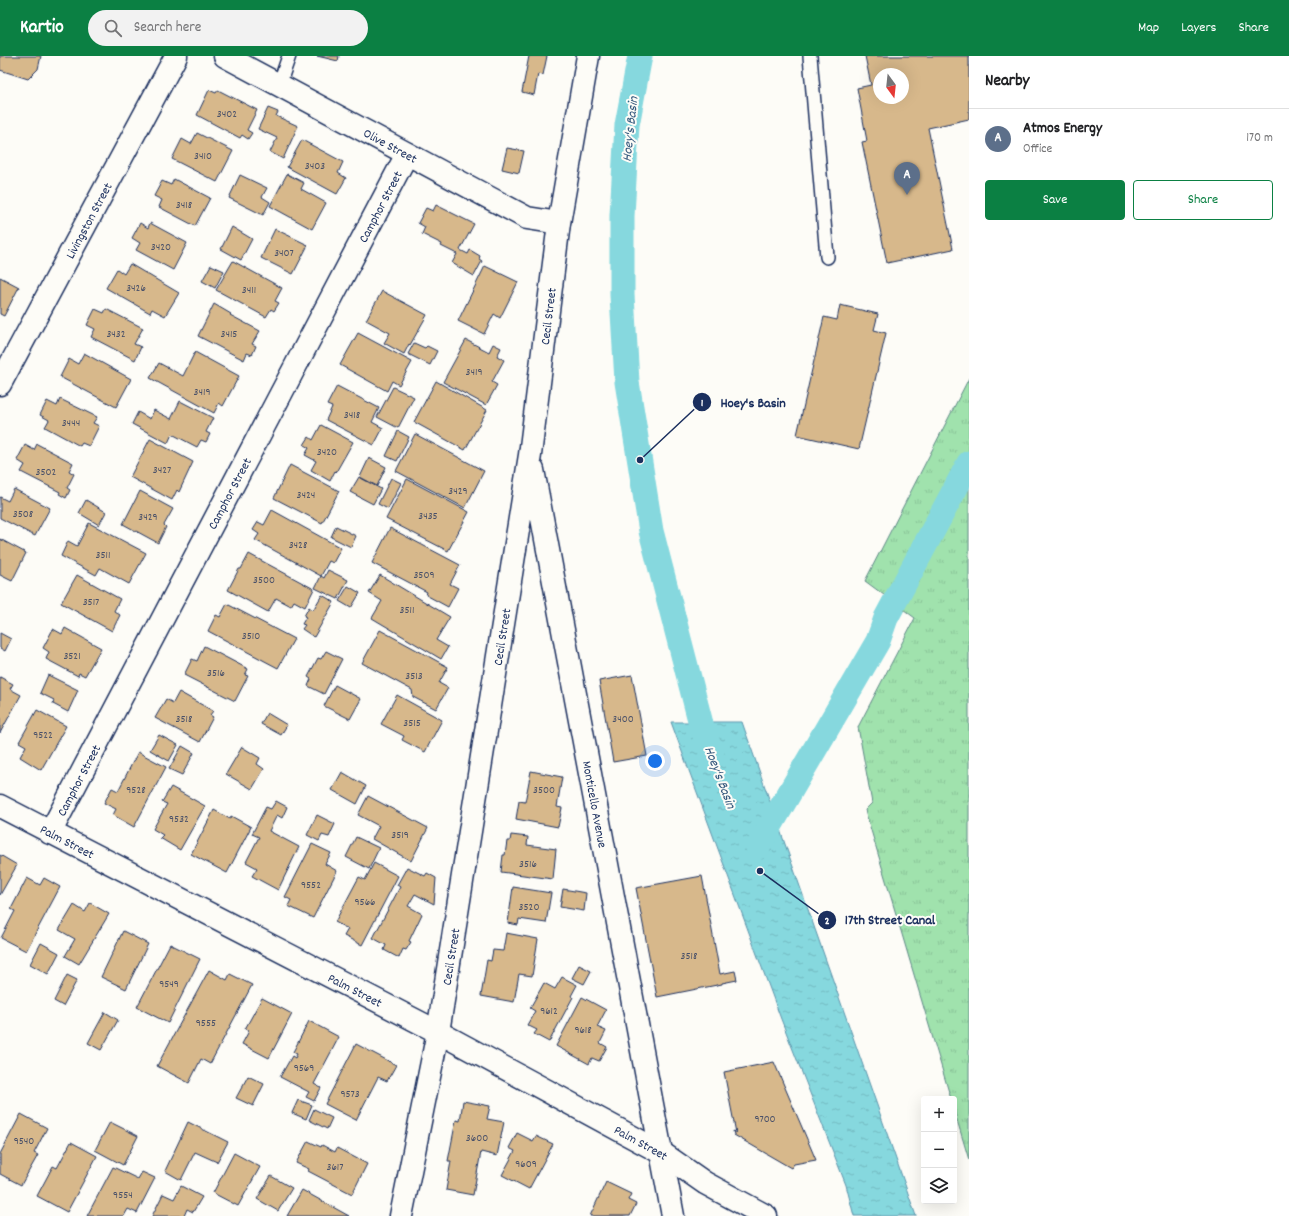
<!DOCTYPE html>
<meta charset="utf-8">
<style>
body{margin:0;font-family:Dekko,sans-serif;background:#f2f2f2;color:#202124}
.controls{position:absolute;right:12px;bottom:12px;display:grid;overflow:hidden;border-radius:4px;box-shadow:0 4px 16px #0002}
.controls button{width:36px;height:36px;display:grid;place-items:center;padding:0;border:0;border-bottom:1px solid #e0e0e0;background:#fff;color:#202124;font:20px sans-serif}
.compass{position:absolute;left:873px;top:12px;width:36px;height:36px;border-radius:50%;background:#fff;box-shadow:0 4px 16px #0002;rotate:165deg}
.you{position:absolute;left:655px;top:705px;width:14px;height:14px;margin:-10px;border:3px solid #fff;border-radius:50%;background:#1a73e8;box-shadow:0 0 0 6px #1a73e833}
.badge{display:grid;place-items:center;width:26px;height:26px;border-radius:50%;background:#0b8043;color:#fff;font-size:13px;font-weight:700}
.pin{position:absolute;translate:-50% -33px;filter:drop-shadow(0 1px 2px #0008)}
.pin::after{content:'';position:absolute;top:21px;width:14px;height:12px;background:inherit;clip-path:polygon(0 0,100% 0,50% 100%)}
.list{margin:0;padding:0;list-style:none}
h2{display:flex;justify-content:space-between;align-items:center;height:52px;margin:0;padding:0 16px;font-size:17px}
h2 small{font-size:13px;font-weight:400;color:#757577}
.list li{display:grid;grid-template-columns:26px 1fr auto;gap:12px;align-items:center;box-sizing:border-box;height:60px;padding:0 16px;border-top:1px solid #e0e0e0}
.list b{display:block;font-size:15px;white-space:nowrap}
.list p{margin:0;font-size:13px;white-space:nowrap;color:#757577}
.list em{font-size:13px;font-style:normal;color:#757577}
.actions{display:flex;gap:8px;padding:12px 16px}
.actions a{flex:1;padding:9px 0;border:1px solid #0b8043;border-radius:4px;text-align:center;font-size:14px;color:#0b8043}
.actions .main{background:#0b8043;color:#fff}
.icon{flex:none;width:22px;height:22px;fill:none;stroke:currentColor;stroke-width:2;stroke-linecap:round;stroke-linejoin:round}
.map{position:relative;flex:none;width:969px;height:1160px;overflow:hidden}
header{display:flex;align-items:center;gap:24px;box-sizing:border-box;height:56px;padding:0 20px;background:#0b8043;color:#fff}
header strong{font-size:19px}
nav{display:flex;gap:22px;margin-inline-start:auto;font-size:14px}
.search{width:280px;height:36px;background:#f2f2f2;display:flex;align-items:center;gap:10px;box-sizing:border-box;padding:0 14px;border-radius:22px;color:#757577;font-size:15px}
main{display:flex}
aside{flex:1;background:#fff}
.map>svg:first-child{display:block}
.grass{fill:url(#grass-tufts);stroke:#5e8886}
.water{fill:url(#water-ripples);stroke:#5b94ab}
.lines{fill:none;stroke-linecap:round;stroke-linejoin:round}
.canal{stroke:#86d8de;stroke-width:25}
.building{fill:#d7b88b;stroke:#1b2f5e;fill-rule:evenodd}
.service-casing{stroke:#1b2f5e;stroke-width:16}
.minor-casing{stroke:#1b2f5e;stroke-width:25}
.service{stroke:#fdfcf7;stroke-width:13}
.minor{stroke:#fdfcf7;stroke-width:22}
.labels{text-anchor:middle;stroke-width:4;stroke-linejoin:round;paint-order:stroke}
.number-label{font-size:11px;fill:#4a5169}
.street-label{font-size:13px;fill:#1b2f5e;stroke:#fdfcf7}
.water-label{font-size:14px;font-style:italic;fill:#36597e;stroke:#fdfcf7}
.leader{fill:none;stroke:#1b2f5e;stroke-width:1.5}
.callout-dot{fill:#1b2f5e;stroke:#fdfcf7;stroke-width:1.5}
.mark-label{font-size:12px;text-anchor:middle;font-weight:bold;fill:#fff}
.callout-label{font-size:14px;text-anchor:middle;font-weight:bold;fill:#1b2f5e;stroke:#fdfcf7;stroke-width:4;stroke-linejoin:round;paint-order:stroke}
</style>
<header>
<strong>Kartio</strong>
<div class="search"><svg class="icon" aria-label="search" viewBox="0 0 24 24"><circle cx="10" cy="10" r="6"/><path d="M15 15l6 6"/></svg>Search here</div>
<nav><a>Map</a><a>Layers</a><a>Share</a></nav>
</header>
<main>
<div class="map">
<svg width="969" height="1160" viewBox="0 0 969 1160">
<defs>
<pattern id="grass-tufts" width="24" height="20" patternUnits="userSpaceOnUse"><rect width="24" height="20" fill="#a0e2ad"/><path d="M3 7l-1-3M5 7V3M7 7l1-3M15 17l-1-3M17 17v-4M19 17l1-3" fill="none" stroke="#89c297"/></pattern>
<pattern id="water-ripples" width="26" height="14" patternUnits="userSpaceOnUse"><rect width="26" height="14" fill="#86d8de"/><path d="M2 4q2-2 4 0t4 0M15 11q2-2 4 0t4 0" fill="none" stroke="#73bac1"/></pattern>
</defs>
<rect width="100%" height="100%" fill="#fdfcf7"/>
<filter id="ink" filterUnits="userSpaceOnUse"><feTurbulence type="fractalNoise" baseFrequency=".025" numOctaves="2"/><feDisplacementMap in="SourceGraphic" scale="8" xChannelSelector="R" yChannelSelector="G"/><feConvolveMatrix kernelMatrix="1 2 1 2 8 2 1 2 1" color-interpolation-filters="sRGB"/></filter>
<g filter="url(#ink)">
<!-- grass -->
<polygon class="grass" points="969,322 969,1104 954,1054 954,1043 951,1043 865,754 872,747 858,671 915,562 865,525"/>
<!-- water -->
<polygon class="water" points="671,666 742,666 916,1160 854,1160 846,1129 781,963"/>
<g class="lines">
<!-- canal -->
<g class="canal">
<polyline points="640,0 627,69 622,160 622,239 627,326 651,475 701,668 712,699"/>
<polyline points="758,791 878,585 886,562 969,407"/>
</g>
</g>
<!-- building -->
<g class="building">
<polygon points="0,0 41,0 38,13 28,23 0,14"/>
<polygon points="317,0 339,0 338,5"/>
<polygon points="529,0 547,0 543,19 538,18 534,39 522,36"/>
<path d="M865 0H969V63L928 72 953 193 887 207 862 86 867 85 857 32 871 29ZM879 18H903V42H879Z"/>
<polygon points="209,34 216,37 218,34 257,54 247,74 252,77 248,83 242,79 240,82 197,59"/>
<polygon points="268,52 278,56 276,60 298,70 283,103 270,96 277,82 258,73"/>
<polygon points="197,77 233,95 217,126 172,103 182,83 191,88"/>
<polygon points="302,84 343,106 338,117 346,122 337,138 287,111"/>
<polygon points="507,92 524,95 519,117 502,113"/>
<polygon points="287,118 304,127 301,133 326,147 312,173 270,150"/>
<polygon points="240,119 267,132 262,141 270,146 263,159 229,142"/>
<polygon points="174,123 210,142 195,170 159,151 162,144 154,140 162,125 171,129"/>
<polygon points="436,149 474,168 460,194 468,198 470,194 480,200 479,203 482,205 474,220 452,207 457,198 441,190 442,188 422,178 425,171 418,167 426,152 433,155"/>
<polygon points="140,167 148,172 150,167 187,187 173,214 136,194 140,187 132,182"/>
<polygon points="232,171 252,183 241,204 221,193"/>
<polygon points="275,173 308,189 293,218 261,202"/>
<polygon points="233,205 282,232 275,245 279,247 274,255 271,253 266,261 216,234"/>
<polygon points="130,208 179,237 165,260 152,253 150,257 106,232 117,213 124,218"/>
<polygon points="211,209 224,215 215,232 202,225"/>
<polygon points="485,210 518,226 500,262 494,258 484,278 458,265"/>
<polygon points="0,221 19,231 4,260 0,258"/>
<polygon points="382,235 427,259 410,289 409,288 404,298 384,287 390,277 366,264"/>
<polygon points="214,248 231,258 230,259 260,275 252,288 256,290 252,299 247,297 244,304 198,280"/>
<polygon points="840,249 878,258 874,274 886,277 859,393 797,379 824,261 837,264"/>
<polygon points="95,253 104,257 106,253 143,272 134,288 141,291 135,304 91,281 95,273 87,269"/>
<polygon points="358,277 412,306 399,329 392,325 387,335 340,309"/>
<polygon points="466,284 489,296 493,288 501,292 497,300 504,304 492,326 497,329 486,349 443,326"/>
<polygon points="414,287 425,292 427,290 437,295 430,309 408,298"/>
<polygon points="195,296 239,320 223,350 219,347 214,357 150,322 159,307 183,320"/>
<polygon points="84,297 131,323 116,351 60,321 69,303 78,308"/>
<polygon points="436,325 487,354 465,394 414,366"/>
<polygon points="337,330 379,352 372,366 383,372 374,389 326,364 332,351 327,349"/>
<polygon points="393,331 414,341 398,372 377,361"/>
<polygon points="60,343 97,361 93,367 99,370 89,390 82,387 80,390 45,371 49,364 40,359 47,345 57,350"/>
<polygon points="180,345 213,362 206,376 210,378 206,386 201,384 197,391 172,378 168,387 132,368 138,356 150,363 154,354 171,363"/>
<polygon points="321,369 353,386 336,416 335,415 330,425 311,414 316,405 305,399 309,392 304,389 309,381 313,384"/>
<polygon points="398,375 409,381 397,405 386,400"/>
<polygon points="415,378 484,415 465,452 396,415"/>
<polygon points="150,383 193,406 179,436 177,434 172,444 130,421"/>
<polygon points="37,388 73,407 69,415 74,418 67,432 70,434 66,442 59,438 60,436 21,416 25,409 17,404 25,389 34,394"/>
<polygon points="369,402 386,411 377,430 360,421"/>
<polygon points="290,409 339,435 322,467 274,442"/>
<polygon points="359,421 381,433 373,448 350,436"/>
<polygon points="391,422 401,427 388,453 378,448"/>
<polygon points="407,423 469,456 448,495 386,463"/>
<polygon points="14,433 50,452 35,480 0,462 0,441 8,445"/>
<polygon points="140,435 173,453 164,469 166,471 158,487 123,468"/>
<polygon points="86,444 106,456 99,469 79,457"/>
<polygon points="272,454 341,492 333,507 329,505 321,520 255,484 259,478 253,474 258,466 264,469"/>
<polygon points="89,467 146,497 129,528 100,512 96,519 61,500 68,485 77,490"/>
<polygon points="336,470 356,480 351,491 331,481"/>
<polygon points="390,472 460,509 450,528 458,532 448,551 426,539 427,536 372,507"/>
<polygon points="0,483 26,497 12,525 0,519"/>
<polygon points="249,498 314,533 305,551 294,545 291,550 276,542 268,556 228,534 239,513 241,513"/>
<polygon points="328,514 348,524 338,543 315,532 321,520 324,522"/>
<polygon points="77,519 120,543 114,555 120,559 112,575 61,547"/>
<polygon points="380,519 450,561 436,584 448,591 441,603 372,562 382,545 369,537"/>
<polygon points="348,530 360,537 351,552 339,545"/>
<polygon points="322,539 334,546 314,581 302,573 305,569 302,568 306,561 304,560 309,551 313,554"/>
<polygon points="227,548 294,583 278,612 208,575 216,559 220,561"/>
<polygon points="65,572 101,592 85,620 79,617 78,620 46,603 49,596 43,592 53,573 62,578"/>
<polygon points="380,574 448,611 439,627 448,632 436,653 413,641 412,634 362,607"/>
<polygon points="0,577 11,583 5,595 0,592"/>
<polygon points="204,590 248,613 245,619 248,620 235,645 184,619 192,603 197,605"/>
<polygon points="326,595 342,603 324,638 308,630 311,623 308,621 318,602 321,603"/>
<polygon points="48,619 78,634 68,656 53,648 54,644 40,637"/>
<polygon points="632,619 647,700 613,706 599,625"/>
<polygon points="0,621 13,628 10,633 21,639 0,677"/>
<polygon points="335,629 361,643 350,663 324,650"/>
<polygon points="179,636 213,655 210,659 213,661 200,686 155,662 166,643 173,647"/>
<polygon points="397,639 442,664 425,696 402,684 404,680 381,668"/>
<polygon points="37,654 66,670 41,714 20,701 26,690 19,686"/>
<polygon points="267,657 287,669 281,679 261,668"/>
<polygon points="159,679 178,689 169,705 150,694"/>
<polygon points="182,690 194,697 182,719 169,713"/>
<polygon points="242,691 260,702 257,708 264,713 252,733 226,718"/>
<polygon points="138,696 166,711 134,771 113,759 116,753 104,747 112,732 118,735"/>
<polygon points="531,715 562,721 557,751 562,752 558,771 516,763 519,745 525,746"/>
<polygon points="342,716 366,730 357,748 332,734"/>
<polygon points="171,731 205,750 180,794 160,782 163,779 153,773 167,748 162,746"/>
<polygon points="368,740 428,772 411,805 372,783 379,770 358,759"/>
<polygon points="276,745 287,751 282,762 277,759 269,775 299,791 278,834 252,820 257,812 246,806 259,781 252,778 266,751 271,753"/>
<polygon points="214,754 230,763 231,760 251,771 227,817 191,798"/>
<polygon points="317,759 335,768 329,781 322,779 319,785 307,779"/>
<polygon points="511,779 528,781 527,789 556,793 553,823 501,816 503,799 505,799 507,785 510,785"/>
<polygon points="356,781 379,792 369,813 346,801"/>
<polygon points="312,788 331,797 325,808 337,815 313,862 288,850 291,844 285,841"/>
<polygon points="0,799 17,809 0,839"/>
<polygon points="374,807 398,820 362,889 344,880 348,873 335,866 359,821 365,824"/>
<polygon points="407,811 425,820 427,817 436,822 434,848 415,838 408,850 422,858 409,885 411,886 406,894 403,893 399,902 384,894 386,889 373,882 400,831 397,829"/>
<polygon points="702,820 720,918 735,915 737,924 722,927 722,928 657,941 636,832"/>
<polygon points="27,822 40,829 44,822 60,831 26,895 1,882 15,855 11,853"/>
<polygon points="513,831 551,837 546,867 519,863 518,869 508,867"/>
<polygon points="563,833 586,837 584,855 560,851"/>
<polygon points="90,847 109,858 79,908 65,900 75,883 59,874 74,849 85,856"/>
<polygon points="123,875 148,888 126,933 101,921"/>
<polygon points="506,877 538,883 532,920 519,918 514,946 481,940 487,904 491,905 493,894 503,895"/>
<polygon points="41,887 59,897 48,918 30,908"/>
<polygon points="170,888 200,903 168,967 137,951"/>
<polygon points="579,909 591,915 584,928 572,922"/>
<polygon points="209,914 227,924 230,918 252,929 210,1008 201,1003 189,1027 157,1010"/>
<polygon points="67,919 77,924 63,950 54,945"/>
<polygon points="562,921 577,929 571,940 573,941 549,986 534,978 537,974 527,969 535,955 530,952 544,927 555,933"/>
<polygon points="582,941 606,954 597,971 606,975 600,987 607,991 599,1005 592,1002 589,1008 556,990"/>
<polygon points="262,942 292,958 269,1002 242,988 249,975 245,973"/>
<polygon points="105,956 118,964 101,994 88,987"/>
<polygon points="309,965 339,981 314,1028 321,1032 314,1045 306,1041 309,1036 280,1021 292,1000 295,1002 297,998 293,996"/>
<polygon points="356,988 396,1009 387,1025 378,1021 356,1064 325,1048"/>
<polygon points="774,1006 816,1104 794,1108 791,1112 734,1079 733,1075 736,1077 724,1016"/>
<polygon points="248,1020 264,1028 253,1050 236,1042"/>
<polygon points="298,1044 312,1049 306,1063 292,1057"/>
<polygon points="463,1045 490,1050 487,1063 504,1066 497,1100 481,1096 473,1139 446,1134 451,1105 448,1105 456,1064 460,1065"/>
<polygon points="314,1053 332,1062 327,1073 309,1064"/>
<polygon points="21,1058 47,1072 34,1097 38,1099 21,1129 0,1118 0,1098"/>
<polygon points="110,1066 138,1080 123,1109 95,1094"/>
<polygon points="188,1066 228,1086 217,1106 195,1096 181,1124 165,1115"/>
<polygon points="517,1077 533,1085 536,1080 553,1088 529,1133 502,1119 515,1095 509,1092"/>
<polygon points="308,1085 321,1091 322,1089 335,1096 337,1092 367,1108 352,1138 308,1115 309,1113 296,1107"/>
<polygon points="71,1086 97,1100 67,1156 37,1140 53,1110 57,1112"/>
<polygon points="234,1097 260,1111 238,1150 213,1137"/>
<polygon points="113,1111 138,1123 142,1116 155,1122 137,1157 128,1153 124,1160 87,1160"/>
<polygon points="271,1120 292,1132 278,1155 257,1143"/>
<polygon points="606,1126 631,1138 628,1144 636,1148 630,1160 590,1160"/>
<polygon points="181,1130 202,1141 193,1156 187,1153 184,1160 152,1160 163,1138 174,1143"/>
<polygon points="302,1134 349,1160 287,1160"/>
</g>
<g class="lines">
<defs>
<g id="service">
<polyline points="810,0 827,201"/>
<polyline points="279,29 289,0"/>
</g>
<g id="minor">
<path id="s1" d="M225 0 527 162 559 167"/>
<path id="s2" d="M0 328 176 0"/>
<path id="s3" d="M533 414 673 1160"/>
<path id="s4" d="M0 750 438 976 662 1097 705 1127 766 1160"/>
<path id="s5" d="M50 777 407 98"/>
<path id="s6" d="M401 1160 438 976 530 399 559 167 588 0"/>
</g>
</defs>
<!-- service casing -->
<use href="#service" class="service-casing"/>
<!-- minor casing -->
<use href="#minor" class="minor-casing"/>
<!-- service -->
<use href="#service" class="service"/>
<!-- minor -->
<use href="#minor" class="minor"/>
</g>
</g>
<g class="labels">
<!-- number labels -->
<g class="number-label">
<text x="227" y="61">3402</text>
<text x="203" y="103">3410</text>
<text x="315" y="113">3403</text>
<text x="184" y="152">3418</text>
<text x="161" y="194">3420</text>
<text x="284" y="200">3407</text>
<text x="136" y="235">3426</text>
<text x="249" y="237">3411</text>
<text x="116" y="281">3432</text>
<text x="229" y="281">3415</text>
<text x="474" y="319">3419</text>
<text x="202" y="339">3419</text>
<text x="352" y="362">3418</text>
<text x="71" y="370">3444</text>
<text x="327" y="399">3420</text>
<text x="162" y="417">3427</text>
<text x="46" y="419">3502</text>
<text x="458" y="438">3429</text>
<text x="306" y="442">3424</text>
<text x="23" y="461">3508</text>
<text x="428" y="463">3435</text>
<text x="148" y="464">3429</text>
<text x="298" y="492">3428</text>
<text x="103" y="502">3511</text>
<text x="424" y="522">3509</text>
<text x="264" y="527">3500</text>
<text x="91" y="549">3517</text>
<text x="407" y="557">3511</text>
<text x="251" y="583">3510</text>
<text x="72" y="603">3521</text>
<text x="216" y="620">3516</text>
<text x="414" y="623">3513</text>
<text x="184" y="666">3518</text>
<text x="623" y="666">3400</text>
<text x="412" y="670">3515</text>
<text x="43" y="682">9522</text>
<text x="136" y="737">9528</text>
<text x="544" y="737">3500</text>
<text x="179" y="766">9532</text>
<text x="400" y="782">3519</text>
<text x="528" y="811">3516</text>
<text x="311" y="832">9552</text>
<text x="365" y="849">9566</text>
<text x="529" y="854">3520</text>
<text x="689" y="903">3518</text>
<text x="169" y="931">9549</text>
<text x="549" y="958">9612</text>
<text x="206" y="970">9555</text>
<text x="583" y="977">9618</text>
<text x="304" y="1015">9569</text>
<text x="350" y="1041">9573</text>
<text x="765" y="1066">9700</text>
<text x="477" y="1085">3600</text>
<text x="24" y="1088">9540</text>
<text x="526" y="1111">9609</text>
<text x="335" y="1114">3617</text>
<text x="123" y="1142">9554</text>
</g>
<!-- street labels -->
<g class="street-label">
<text dy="5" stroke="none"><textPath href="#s1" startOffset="188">Olive Street</textPath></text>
<text dy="5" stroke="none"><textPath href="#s5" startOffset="708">Camphor Street</textPath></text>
<text dy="5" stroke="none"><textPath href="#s2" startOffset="186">Livingston Street</textPath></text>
<text dy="5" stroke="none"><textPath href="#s6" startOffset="912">Cecil Street</textPath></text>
<text dy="5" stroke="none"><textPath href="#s5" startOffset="384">Camphor Street</textPath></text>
<text dy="5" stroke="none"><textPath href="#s6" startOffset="588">Cecil Street</textPath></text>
<text dy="5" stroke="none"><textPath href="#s5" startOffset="60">Camphor Street</textPath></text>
<text dy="5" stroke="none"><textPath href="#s3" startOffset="340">Monticello Avenue</textPath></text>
<text dy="5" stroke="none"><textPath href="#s4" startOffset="76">Palm Street</textPath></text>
<text dy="5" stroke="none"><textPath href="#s6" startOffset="264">Cecil Street</textPath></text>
<text dy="5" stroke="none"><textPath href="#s4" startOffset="400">Palm Street</textPath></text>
<text dy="5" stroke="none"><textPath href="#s4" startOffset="724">Palm Street</textPath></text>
</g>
<!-- water labels -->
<g class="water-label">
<text transform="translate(629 73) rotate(-84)" y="5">Hoey's Basin</text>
<text transform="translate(721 721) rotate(69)" y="5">Hoey's Basin</text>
</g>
</g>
<!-- callouts -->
<path class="leader" d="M640 404L702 346M760 815L827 864"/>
<g class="callout-dot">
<circle cx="640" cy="404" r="4"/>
<circle cx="760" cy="815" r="4"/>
<circle cx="702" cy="346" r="10"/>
<circle cx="827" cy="864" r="10"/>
</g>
<g class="mark-label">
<text x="702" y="350">1</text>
<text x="827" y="868">2</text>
</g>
<g class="callout-label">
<text x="753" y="351">Hoey's Basin</text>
<text x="890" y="868">17th Street Canal</text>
</g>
</svg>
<div class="controls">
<button>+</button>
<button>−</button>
<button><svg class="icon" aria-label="layers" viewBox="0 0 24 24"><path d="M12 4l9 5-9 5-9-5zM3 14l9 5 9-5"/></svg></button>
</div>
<svg class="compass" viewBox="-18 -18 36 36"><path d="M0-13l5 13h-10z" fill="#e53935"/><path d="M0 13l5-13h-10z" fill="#757577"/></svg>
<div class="you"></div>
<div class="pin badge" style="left:907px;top:139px;background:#5c6f8a">A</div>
</div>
<aside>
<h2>Nearby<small></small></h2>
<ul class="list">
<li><span class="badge" style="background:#5c6f8a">A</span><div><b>Atmos Energy</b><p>Office</p></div><em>170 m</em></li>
</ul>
<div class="actions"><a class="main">Save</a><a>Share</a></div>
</aside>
</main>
